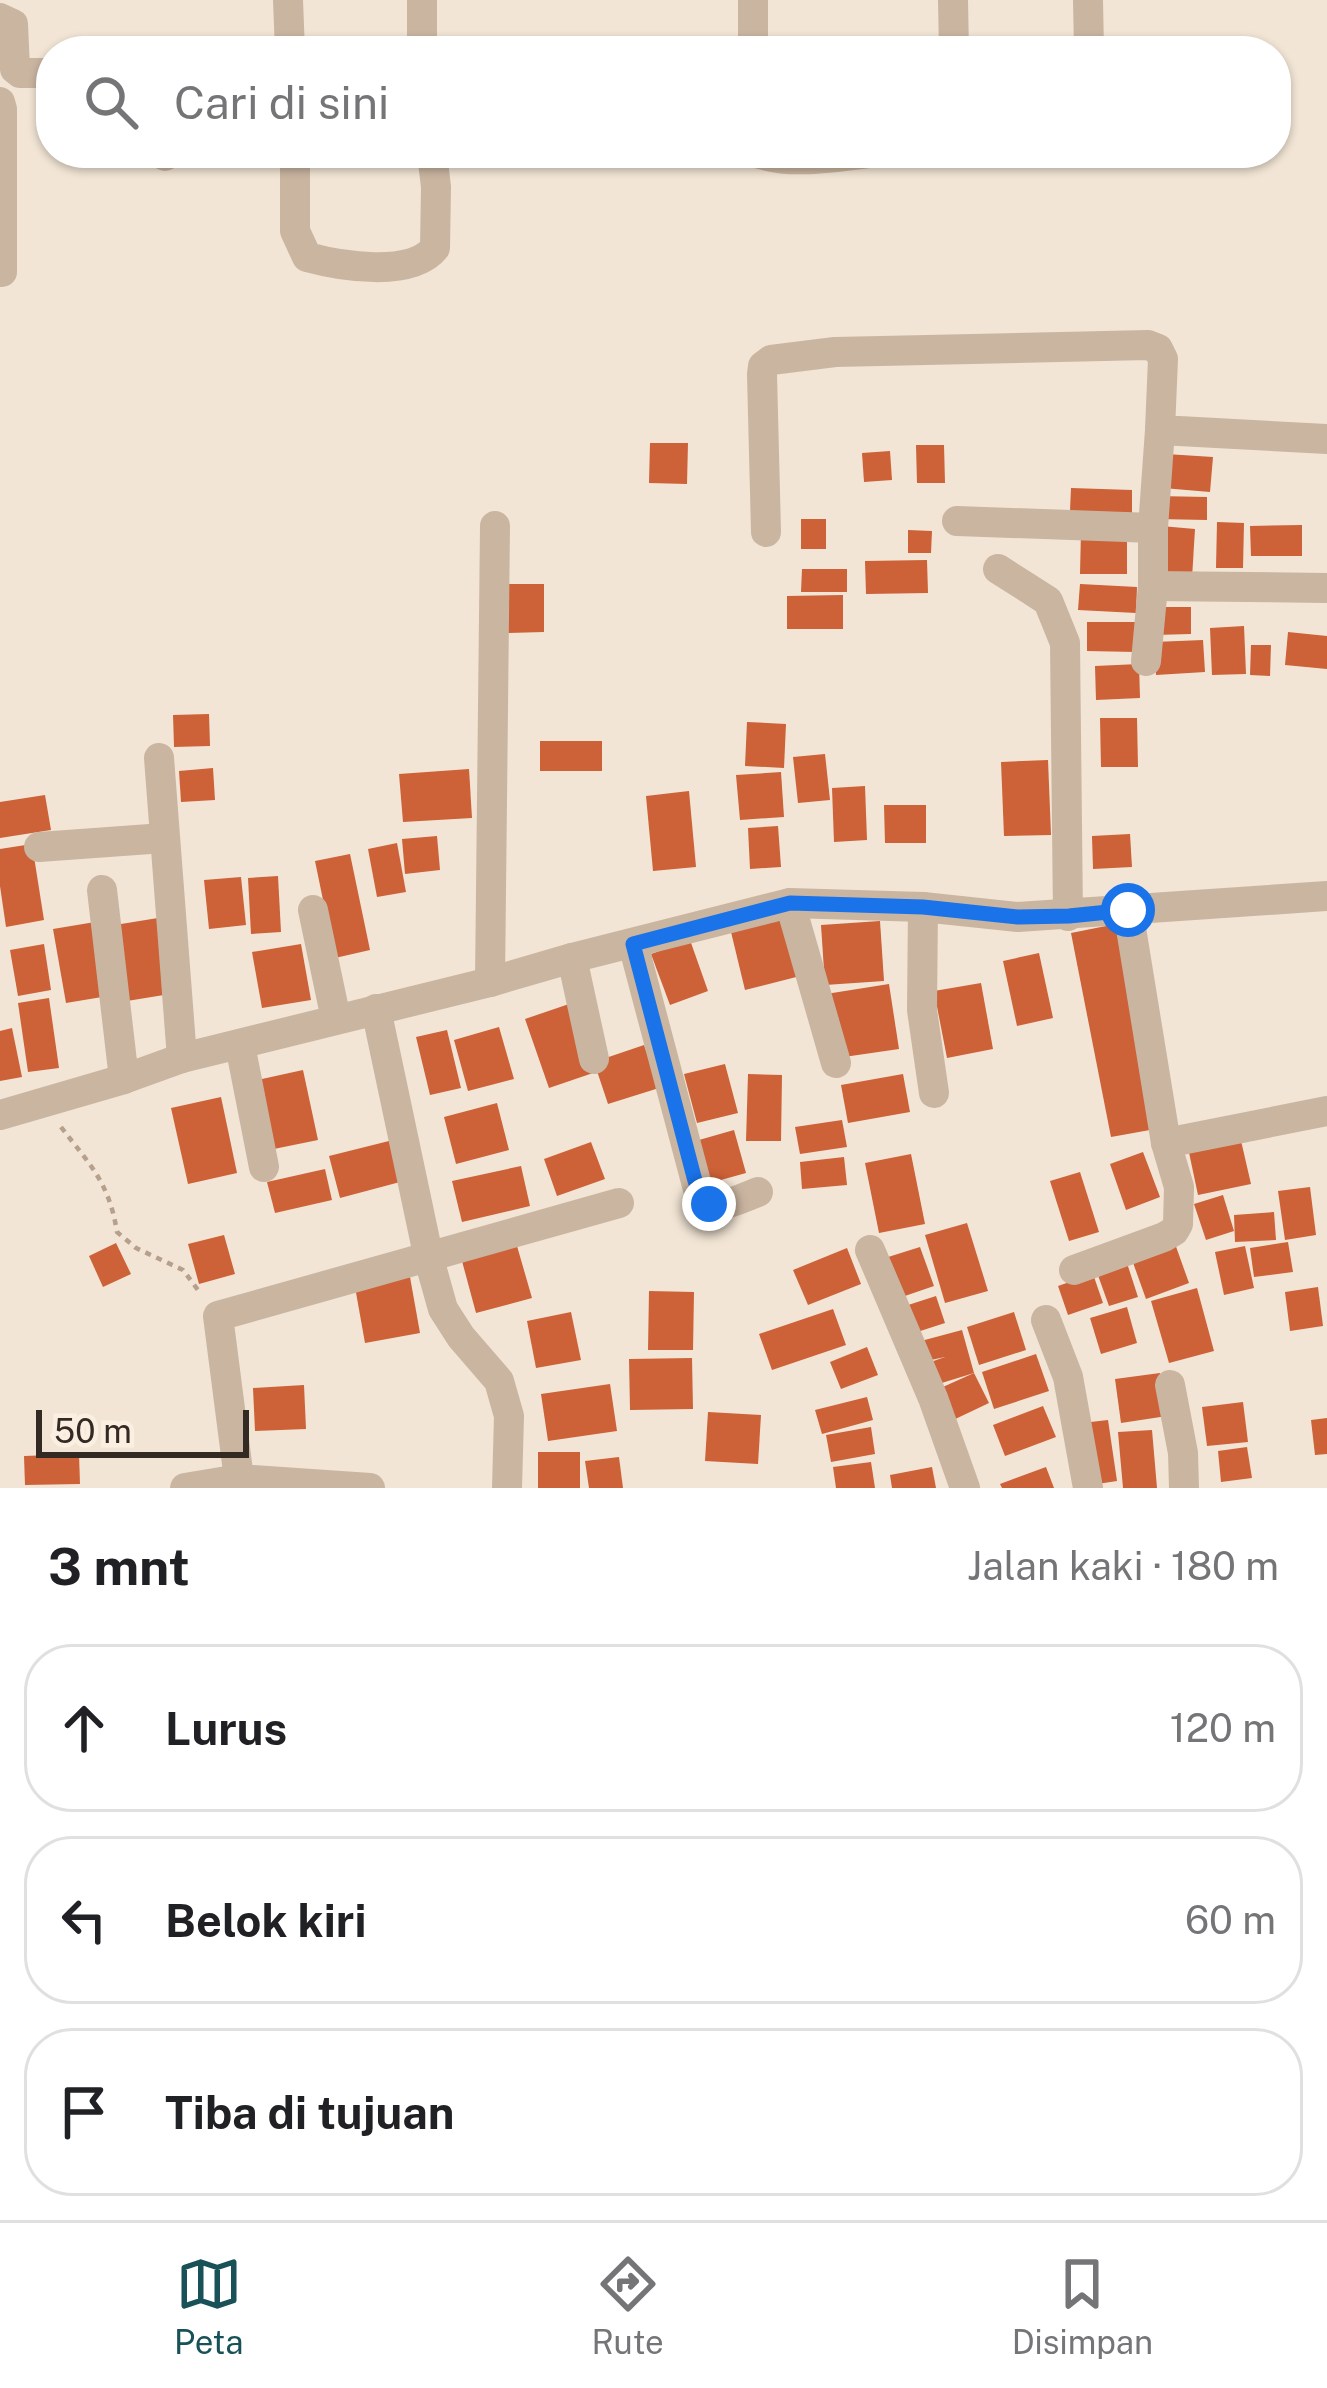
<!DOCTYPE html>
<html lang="id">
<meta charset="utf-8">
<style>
body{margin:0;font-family:"Public Sans",sans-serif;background:#f2f2f2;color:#202124}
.scale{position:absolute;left:36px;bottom:30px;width:213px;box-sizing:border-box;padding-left:12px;border:6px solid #342a24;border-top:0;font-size:33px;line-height:42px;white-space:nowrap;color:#342a24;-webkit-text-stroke:9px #faefe1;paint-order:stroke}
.stop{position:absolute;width:36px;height:36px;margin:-27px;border:9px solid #1a73e8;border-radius:50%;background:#fff}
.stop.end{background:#1a73e8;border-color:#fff;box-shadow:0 3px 12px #0008}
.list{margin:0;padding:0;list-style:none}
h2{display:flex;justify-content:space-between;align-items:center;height:156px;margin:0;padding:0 48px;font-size:51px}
h2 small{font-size:39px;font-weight:400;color:#757577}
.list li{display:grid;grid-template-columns:78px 1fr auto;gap:36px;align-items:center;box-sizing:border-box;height:168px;margin:0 24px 24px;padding:0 24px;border:3px solid #e0e0e0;border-radius:48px}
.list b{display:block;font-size:45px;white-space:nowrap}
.list em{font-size:39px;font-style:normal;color:#757577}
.icon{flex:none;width:66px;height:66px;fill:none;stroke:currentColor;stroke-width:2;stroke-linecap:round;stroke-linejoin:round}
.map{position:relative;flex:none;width:1327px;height:1488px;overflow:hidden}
.search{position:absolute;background:#fff;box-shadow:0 3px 9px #0004;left:36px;right:36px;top:36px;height:132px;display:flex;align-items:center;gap:30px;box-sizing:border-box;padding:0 42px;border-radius:48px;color:#757577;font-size:45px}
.sheet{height:732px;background:#fff}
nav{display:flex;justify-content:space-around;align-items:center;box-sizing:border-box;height:168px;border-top:3px solid #e0e0e0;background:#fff;font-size:33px;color:#757577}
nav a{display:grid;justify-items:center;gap:6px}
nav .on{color:#185157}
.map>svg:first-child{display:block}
.building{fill:#cd6137}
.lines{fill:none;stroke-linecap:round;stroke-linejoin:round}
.path{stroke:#b69f8b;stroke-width:4.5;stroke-dasharray:6 6;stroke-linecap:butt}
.minor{stroke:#cab5a1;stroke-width:30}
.route{stroke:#1a73e8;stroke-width:15}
</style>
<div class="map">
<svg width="1327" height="1488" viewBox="0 0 1327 1488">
<rect width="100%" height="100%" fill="#f2e5d5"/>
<!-- building -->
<g class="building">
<polygon points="650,443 688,443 687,484 649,483"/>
<polygon points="916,445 944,445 945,483 917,483"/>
<polygon points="890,451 892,480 864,482 862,453"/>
<polygon points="1166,454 1213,457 1210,492 1163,488"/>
<polygon points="1071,488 1132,490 1132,513 1070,511"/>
<polygon points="1157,496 1207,497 1207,520 1157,519"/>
<rect x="801" y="519" width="25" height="30"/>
<polygon points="1217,522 1244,523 1243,568 1216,568"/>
<polygon points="1302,525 1302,556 1251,556 1250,526"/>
<polygon points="1161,526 1195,529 1192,578 1158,576"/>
<polygon points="908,530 932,531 931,553 908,553"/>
<polygon points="1081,531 1127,532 1127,574 1080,574"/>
<polygon points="927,560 928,593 866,594 865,561"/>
<polygon points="802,569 847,569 847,592 801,592"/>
<polygon points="507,584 544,584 544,632 507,633"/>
<polygon points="1080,584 1137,587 1136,613 1078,610"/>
<polygon points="843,595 843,629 787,629 787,596"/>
<polygon points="1154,607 1191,607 1191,634 1154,635"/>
<polygon points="1087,622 1137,622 1136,652 1087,651"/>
<polygon points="1244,626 1246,674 1212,675 1210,628"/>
<polygon points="1288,632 1327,636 1327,669 1285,665"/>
<polygon points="1203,640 1205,672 1156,675 1154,642"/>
<polygon points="1251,645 1271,645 1270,676 1250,675"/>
<polygon points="1139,664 1140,698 1096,700 1095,666"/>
<polygon points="209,714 210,746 174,747 173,715"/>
<polygon points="1100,718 1137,718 1138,767 1101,767"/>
<polygon points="747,722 786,724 784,768 745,766"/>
<rect x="540" y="741" width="62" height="30"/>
<polygon points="825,754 830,800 798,803 793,757"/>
<polygon points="1048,760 1051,835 1004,836 1001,762"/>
<polygon points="213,768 215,800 181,802 179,771"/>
<polygon points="469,769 472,818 403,822 399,774"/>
<polygon points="781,772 784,817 740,820 736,775"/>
<polygon points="865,786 867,840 834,842 832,788"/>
<polygon points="689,791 696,867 653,871 646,796"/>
<polygon points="45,795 51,830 0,838 0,802"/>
<polygon points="884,805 926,805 926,843 885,843"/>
<polygon points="778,826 781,867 750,869 748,828"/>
<polygon points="1130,834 1132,867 1093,869 1092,836"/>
<polygon points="437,836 440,870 405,874 402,839"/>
<polygon points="397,843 406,892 377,897 368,849"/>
<polygon points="32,844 44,920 6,927 0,886 0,849"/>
<polygon points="350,854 370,950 335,958 315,861"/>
<polygon points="278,876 281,932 251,934 248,878"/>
<polygon points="241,877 246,925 209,929 204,880"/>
<polygon points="793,916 808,974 745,990 731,932"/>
<polygon points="164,917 176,993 127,1001 115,925"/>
<polygon points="880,921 884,981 825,985 821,925"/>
<polygon points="95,922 108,996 66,1003 53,929"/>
<polygon points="1121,923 1161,1128 1111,1137 1071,933"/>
<polygon points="690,940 708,991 670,1005 651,954"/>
<polygon points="44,944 51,990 18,996 10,950"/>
<polygon points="301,944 311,1000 262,1008 252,952"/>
<polygon points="1039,953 1053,1018 1017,1026 1003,961"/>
<polygon points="981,983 993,1049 947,1058 934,991"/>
<polygon points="889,984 899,1049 837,1058 826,994"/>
<polygon points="49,998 59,1068 28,1072 18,1003"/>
<polygon points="569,1004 593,1073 549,1088 525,1019"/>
<polygon points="499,1027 514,1079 468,1091 454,1040"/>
<polygon points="12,1028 22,1077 0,1081 0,1031"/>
<polygon points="447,1030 461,1088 430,1095 416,1037"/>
<polygon points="644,1045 659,1088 608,1104 594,1062"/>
<polygon points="725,1064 738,1113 697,1123 684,1074"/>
<polygon points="303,1070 318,1140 264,1151 248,1082"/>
<polygon points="748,1074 782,1075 781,1141 746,1141"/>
<polygon points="903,1074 910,1112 848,1123 841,1085"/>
<polygon points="221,1097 237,1173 188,1184 171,1108"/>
<polygon points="497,1103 509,1150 456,1164 444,1117"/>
<polygon points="842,1120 847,1147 800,1154 795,1127"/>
<polygon points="734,1130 746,1173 710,1183 699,1140"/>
<polygon points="1239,1132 1251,1184 1198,1195 1187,1143"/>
<polygon points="389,1141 400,1182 340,1198 329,1156"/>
<polygon points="591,1142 605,1179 557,1196 544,1159"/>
<polygon points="1143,1152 1160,1197 1126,1210 1110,1164"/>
<polygon points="911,1154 925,1224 879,1233 865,1163"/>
<polygon points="844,1157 847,1185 802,1189 800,1162"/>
<polygon points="521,1166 530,1206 462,1222 452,1181"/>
<polygon points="325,1169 332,1200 275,1213 267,1182"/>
<polygon points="1080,1172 1099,1232 1069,1241 1050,1181"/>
<polygon points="1310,1187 1316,1235 1285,1240 1278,1191"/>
<polygon points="1223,1195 1234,1231 1206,1240 1194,1204"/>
<polygon points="1274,1212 1276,1240 1235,1242 1234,1215"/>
<polygon points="967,1223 988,1291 945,1303 925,1235"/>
<polygon points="224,1235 235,1274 199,1284 188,1244"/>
<polygon points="1174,1241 1189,1283 1146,1299 1131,1257"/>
<polygon points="1288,1242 1293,1272 1254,1277 1250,1248"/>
<polygon points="116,1243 131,1274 103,1287 89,1256"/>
<polygon points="517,1246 532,1298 476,1313 462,1261"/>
<polygon points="1245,1246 1254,1288 1224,1295 1215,1252"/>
<polygon points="920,1247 934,1286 899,1298 885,1258"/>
<polygon points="847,1248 861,1284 808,1305 793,1270"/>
<polygon points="1125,1257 1138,1297 1109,1306 1095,1267"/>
<polygon points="1093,1274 1103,1303 1068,1315 1058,1286"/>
<polygon points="410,1277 420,1333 365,1343 355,1287"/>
<polygon points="1318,1287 1323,1326 1290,1331 1285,1292"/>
<polygon points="1197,1288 1214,1351 1169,1363 1151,1301"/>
<polygon points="649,1291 694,1292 693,1350 648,1350"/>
<polygon points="936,1296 945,1323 911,1334 902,1307"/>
<polygon points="1127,1307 1137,1343 1101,1354 1090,1318"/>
<polygon points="833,1309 846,1345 772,1370 759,1334"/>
<polygon points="571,1312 581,1360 536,1368 527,1321"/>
<polygon points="1014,1312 1026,1350 979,1365 967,1327"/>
<polygon points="962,1330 974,1373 932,1386 925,1364 945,1357 926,1361 921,1341"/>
<polygon points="867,1347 878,1375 841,1389 830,1362"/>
<polygon points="1036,1354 1049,1391 994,1409 982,1372"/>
<polygon points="692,1358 693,1409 630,1410 629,1359"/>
<polygon points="974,1373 989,1403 949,1422 934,1391"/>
<polygon points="1160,1373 1167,1416 1121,1423 1115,1379"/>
<polygon points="610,1384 617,1431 548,1441 541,1394"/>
<polygon points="304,1385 306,1429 255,1431 253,1388"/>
<polygon points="867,1397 873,1420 822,1434 815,1410"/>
<polygon points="1243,1402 1248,1442 1207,1446 1202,1407"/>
<polygon points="1043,1406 1056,1437 1005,1456 993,1425"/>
<polygon points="708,1412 761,1415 758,1464 705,1461"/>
<polygon points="1327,1418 1327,1454 1315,1455 1311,1420"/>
<polygon points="1108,1420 1117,1481 1091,1485 1082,1423"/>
<polygon points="871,1427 875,1454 831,1462 826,1435"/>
<polygon points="1152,1430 1157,1488 1123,1488 1118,1432"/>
<polygon points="1247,1447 1252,1478 1221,1482 1218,1451"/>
<rect x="538" y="1452" width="42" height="36"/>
<polygon points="79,1454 80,1484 25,1485 24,1456"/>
<polygon points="619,1457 623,1488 589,1488 585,1461"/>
<polygon points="871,1462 875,1488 836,1488 833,1467"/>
<polygon points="932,1467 936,1488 892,1488 890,1475"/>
<polygon points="1046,1467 1054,1488 1002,1488 1000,1484"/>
</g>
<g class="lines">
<!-- path -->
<path class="path" d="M61 1127C90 1165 109 1182 117 1232L136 1248 183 1270 201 1294"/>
<!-- minor -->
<g class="minor">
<polyline points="288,0 290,51"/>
<polyline points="953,0 954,51"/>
<polyline points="1088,0 1089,51"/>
<polyline points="0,18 13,24 15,69 20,73 51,73"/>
<polyline points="422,51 422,0"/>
<polyline points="753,51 753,0"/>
<polyline points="0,102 2,109 2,272"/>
<path d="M295 153V231L307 257C340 266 411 278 435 248L436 187 432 153"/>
<path d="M757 153C791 165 834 157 869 153"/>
<polyline points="165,156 165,153"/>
<polyline points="957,521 1153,528"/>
<polyline points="766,532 762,374 763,366 771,360 835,352 1148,345 1158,349 1163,359 1160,430 1327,439"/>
<polyline points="998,569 1048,601 1065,643 1068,916"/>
<polyline points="1153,586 1327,588"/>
<polyline points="1146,661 1153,586 1153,528 1160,430"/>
<polyline points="159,758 182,1058"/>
<polyline points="39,847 164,838"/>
<polyline points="102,890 124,1079"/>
<polyline points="790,903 836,1063"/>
<polyline points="923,907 922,1010 934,1093"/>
<polyline points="313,910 336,1019"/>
<path d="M633 944 700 1197C717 1213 739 1199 758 1192"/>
<polyline points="572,958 594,1059"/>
<polyline points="490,982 495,526"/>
<polyline points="376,1009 429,1259 443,1309 461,1337 499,1381 509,1416 507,1488"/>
<polyline points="240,1045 264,1167"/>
<polyline points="0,1115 124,1079 182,1058 490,982 572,958 790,903 923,907 1018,917 1327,896"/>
<polyline points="1166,1143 1327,1111"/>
<polyline points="870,1250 933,1398 965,1488"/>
<polyline points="1074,1270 1164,1237 1174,1231 1178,1224 1179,1187 1166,1143 1128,910"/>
<polyline points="1046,1320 1068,1377 1088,1488"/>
<polyline points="1170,1385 1183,1453 1184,1488"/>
<polyline points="239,1479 218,1316 619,1203"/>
<polyline points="185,1488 239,1479 370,1488"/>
</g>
</g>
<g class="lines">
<!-- route -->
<polyline class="route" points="709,1204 700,1197 694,1177 633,944 790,903 923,907 1018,917 1069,916 1128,910"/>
</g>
</svg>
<div class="scale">50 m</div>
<div class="stop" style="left:1128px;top:910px"></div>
<div class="stop end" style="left:709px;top:1204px"></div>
<div class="search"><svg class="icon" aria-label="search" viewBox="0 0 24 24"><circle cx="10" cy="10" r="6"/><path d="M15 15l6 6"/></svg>Cari di sini</div>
</div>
<section class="sheet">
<h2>3 mnt<small>Jalan kaki · 180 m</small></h2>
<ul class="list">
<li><svg class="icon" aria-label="ahead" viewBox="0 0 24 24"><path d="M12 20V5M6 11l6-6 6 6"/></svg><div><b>Lurus</b></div><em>120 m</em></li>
<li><svg class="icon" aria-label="left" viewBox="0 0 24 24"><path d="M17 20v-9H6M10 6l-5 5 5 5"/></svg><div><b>Belok kiri</b></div><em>60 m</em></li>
<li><svg class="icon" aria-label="arrive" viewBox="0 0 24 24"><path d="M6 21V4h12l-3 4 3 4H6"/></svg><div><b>Tiba di tujuan</b></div></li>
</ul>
</section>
<nav>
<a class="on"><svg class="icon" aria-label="map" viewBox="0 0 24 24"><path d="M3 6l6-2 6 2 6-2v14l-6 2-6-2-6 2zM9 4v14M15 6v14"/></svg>Peta</a>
<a><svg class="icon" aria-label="directions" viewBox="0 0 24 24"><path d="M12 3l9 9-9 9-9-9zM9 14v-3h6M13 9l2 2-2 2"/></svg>Rute</a>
<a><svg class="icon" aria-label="saved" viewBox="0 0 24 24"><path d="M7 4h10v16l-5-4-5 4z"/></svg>Disimpan</a>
</nav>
